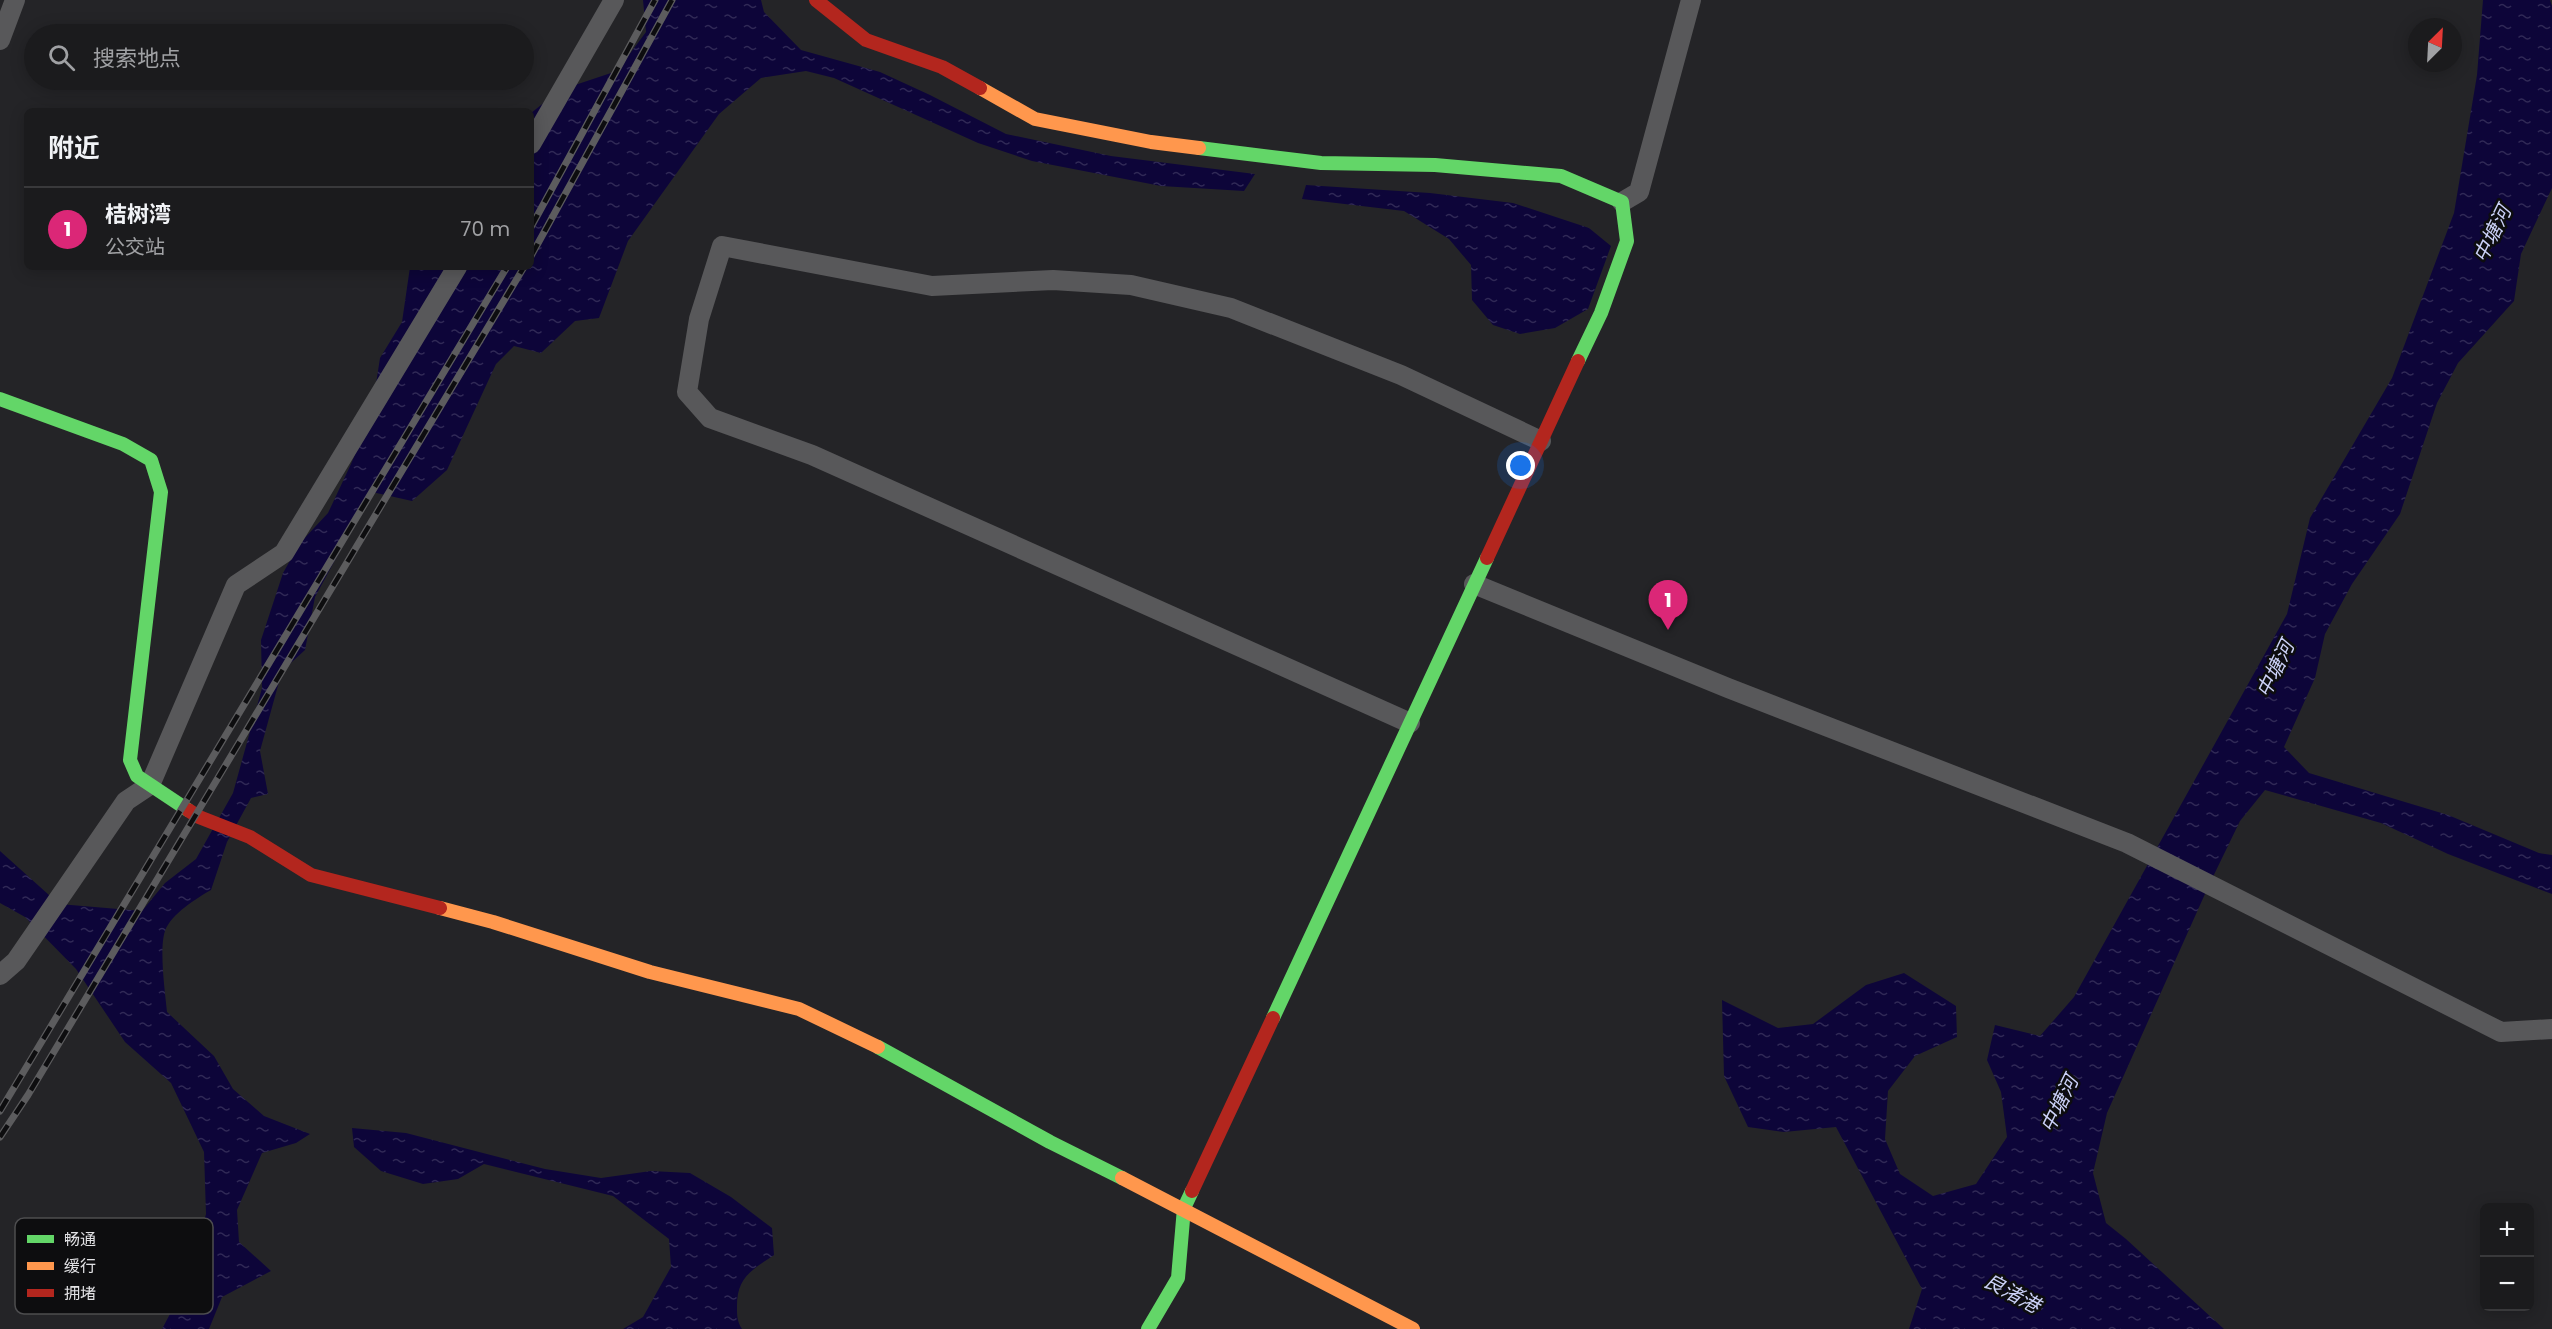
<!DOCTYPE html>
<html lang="zh">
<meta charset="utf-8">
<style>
body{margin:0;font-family:Poppins,"Noto Sans SC",sans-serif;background:#242426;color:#f1f3f6}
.controls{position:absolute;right:18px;bottom:18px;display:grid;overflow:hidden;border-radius:9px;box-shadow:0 3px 15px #0003}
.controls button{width:54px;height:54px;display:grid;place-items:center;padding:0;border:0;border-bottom:2px solid #39393b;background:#1b1b1d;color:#f1f3f6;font:30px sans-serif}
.compass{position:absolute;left:2408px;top:18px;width:54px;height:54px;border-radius:50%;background:#1b1b1d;box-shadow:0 3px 15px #0003;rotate:24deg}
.you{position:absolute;left:1521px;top:466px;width:21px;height:21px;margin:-15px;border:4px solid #fff;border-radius:50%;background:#1a73e8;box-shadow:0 0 0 9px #1a73e833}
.badge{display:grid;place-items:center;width:39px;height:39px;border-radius:50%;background:#db2777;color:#fff;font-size:20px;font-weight:700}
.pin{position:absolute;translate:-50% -50px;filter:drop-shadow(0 2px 3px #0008)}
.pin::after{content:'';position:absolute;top:32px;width:21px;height:18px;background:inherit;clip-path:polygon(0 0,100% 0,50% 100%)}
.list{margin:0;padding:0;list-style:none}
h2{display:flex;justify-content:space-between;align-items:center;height:78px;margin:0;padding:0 24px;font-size:26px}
h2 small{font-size:20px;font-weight:400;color:#a0a1a4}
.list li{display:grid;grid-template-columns:39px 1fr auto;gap:18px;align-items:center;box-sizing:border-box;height:84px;padding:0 24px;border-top:2px solid #39393b}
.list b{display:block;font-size:22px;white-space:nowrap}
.list p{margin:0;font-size:20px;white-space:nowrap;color:#a0a1a4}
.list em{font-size:20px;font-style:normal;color:#a0a1a4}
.icon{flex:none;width:33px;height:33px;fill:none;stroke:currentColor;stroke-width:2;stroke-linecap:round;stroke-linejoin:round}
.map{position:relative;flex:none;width:2552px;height:1329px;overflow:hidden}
.search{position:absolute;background:#1b1b1d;box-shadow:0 3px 15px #0003;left:24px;top:24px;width:510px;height:66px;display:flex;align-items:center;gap:15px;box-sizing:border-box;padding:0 21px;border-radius:33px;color:#a0a1a4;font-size:22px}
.panel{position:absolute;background:#1b1b1d;box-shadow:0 3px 15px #0003;left:24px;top:108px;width:510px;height:162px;border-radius:9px}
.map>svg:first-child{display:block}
.water{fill:url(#water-ripples)}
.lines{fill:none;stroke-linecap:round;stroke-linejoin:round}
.street{stroke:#58585a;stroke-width:20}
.fast{stroke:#63d668;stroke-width:14}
.slow{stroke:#ff974d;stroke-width:14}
.jam{stroke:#b3261e;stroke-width:14}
.rail-casing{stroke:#5c5c5e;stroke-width:7}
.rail{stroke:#0d0d0f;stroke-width:4.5;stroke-dasharray:14;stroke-linecap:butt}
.labels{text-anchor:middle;stroke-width:5;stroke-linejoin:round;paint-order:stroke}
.water-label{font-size:20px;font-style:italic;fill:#cbd1f7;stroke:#0d0d0f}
.key{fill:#0d0d0f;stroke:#4d4d4f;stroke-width:1.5}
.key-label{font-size:16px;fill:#e1e1e4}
</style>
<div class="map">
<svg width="2552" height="1329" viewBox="0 0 2552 1329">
<defs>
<pattern id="water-ripples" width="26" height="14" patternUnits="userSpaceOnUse" patternTransform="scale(1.5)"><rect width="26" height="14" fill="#0d0539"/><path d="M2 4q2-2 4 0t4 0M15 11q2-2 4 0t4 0" fill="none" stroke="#302956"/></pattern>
</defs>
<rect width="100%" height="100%" fill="#242427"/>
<!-- water -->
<g class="water">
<path d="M643 0H761L764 12 801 50 880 72 930 95 1006 134 1111 156 1255 174 1244 191 1161 186 1032 161 978 143 834 78 806 71 761 78 719 114 628 241 599 318 575 321 541 353 514 346 496 364 447 470 412 501 372 492 315 597 305 650 282 671 260 751 268 794 251 798 227 842 211 890C197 898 171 914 165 931 159 949 165 992 167 1012L214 1056 233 1089 264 1116 310 1134 296 1143 262 1153 237 1210 239 1242 271 1271 222 1297 209 1329H162L187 1282 206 1214 204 1152 171 1083 125 1042 76 969 25 917 0 903V851L59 904 142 911 165 883 196 859 233 793 262 688 261 640 283 573 300 543 328 513 351 464 371 416 380 358 402 322 410 267H531V113L560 90 617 71 646 32Z"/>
<polygon points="2483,0 2550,0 2552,6 2552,188 2521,254 2514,301 2458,363 2437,403 2400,514 2352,584 2325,634 2315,678 2284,747 2309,773 2448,815 2539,853 2552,855 2552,894 2448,854 2381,823 2265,790 2240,821 2209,885 2107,1113 2093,1173 2106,1223 2126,1239 2224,1329 1909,1329 1922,1289 1836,1127 1784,1132 1748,1127 1724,1076 1722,1000 1778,1028 1813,1024 1866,985 1904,973 1956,1006 1957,1037 1915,1056 1888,1091 1885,1139 1900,1174 1933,1196 1976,1184 2007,1137 2001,1092 1987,1060 1995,1025 2040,1036 2074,997 2287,614 2310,518 2392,378 2454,213 2477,75"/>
<polygon points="1306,185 1430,193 1513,203 1589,228 1611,246 1588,309 1555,328 1520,334 1493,325 1472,300 1471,265 1449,239 1404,211 1302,199"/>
<path d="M352 1128 406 1133 545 1169 601 1178 651 1171 690 1173 731 1197 772 1228 774 1255C752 1270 737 1277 737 1306 737 1316 737 1321 742 1329H623L643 1317 671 1267 669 1239 613 1196 484 1164 458 1179 423 1184 381 1171 354 1147Z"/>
</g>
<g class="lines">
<!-- street -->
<g class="street">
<polyline points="0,40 15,0"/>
<polyline points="531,144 614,0"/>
<polyline points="1622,202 1639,192 1691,0"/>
<polyline points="1474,584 1728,688 2127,843 2501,1032 2552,1029"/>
<polyline points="1410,723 812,455 710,418 687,392 699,319 722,246 932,286 1053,280 1131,285 1231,308 1401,375 1541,441"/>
<polyline points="0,975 16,961 126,801 150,785 236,585 284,553 457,267"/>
</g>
<!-- fast -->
<g class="fast">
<polyline points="1199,148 1321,163 1435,165 1561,176 1622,202 1627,241 1601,313 1578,361"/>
<polyline points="0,399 123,444 151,460 161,492 130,760 137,776 188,810"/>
<polyline points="1273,1018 1487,558"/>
<polyline points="878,1047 1050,1142 1122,1178"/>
<polyline points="1148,1329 1178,1278 1184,1208 1192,1191"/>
</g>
<!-- slow -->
<g class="slow">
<polyline points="980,88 1035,119 1151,142 1199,148"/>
<polyline points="440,908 493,922 650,972 799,1009 878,1047"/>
<polyline points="1122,1178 1413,1329"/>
</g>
<!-- jam -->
<g class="jam">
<polyline points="816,0 866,40 942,67 980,88"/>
<polyline points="1487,558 1578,361"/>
<polyline points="188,810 199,817 250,837 311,875 440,908"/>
<polyline points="1192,1191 1273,1018"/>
</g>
<defs>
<g id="rail">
<polyline points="531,227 655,0"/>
<polyline points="531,256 672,0"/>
<polyline points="0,1111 507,267"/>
<polyline points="0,1137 28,1095 524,267"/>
</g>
</defs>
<!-- rail casing -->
<use href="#rail" class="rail-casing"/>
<!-- rail -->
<use href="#rail" class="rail"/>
</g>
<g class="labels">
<!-- water labels -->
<g class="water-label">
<text transform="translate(2492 234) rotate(-64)" y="7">中塘河</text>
<text transform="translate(2275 669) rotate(-64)" y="7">中塘河</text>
<text transform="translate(2059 1104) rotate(-64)" y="7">中塘河</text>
<text transform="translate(2012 1293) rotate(28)" y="7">良渚港</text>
</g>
</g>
<!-- legend -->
<rect x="15" y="1218" width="198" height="96" rx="9" class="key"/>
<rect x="27" y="1235" width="27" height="8" fill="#63d668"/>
<rect x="27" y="1262" width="27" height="8" fill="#ff974d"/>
<rect x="27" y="1289" width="27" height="8" fill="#b3261e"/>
<g class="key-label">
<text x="64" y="1245">畅通</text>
<text x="64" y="1272">缓行</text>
<text x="64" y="1299">拥堵</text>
</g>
</svg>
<div class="controls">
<button>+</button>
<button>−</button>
</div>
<svg class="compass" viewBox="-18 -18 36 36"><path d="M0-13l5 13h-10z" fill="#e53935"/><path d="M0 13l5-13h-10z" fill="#a0a1a4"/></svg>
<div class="you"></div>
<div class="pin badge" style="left:1668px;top:630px">1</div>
<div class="search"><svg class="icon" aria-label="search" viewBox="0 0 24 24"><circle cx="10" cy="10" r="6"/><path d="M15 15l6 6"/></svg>搜索地点</div>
<section class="panel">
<h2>附近<small></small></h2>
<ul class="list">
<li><span class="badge">1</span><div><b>桔树湾</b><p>公交站</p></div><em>70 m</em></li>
</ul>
</section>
</div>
